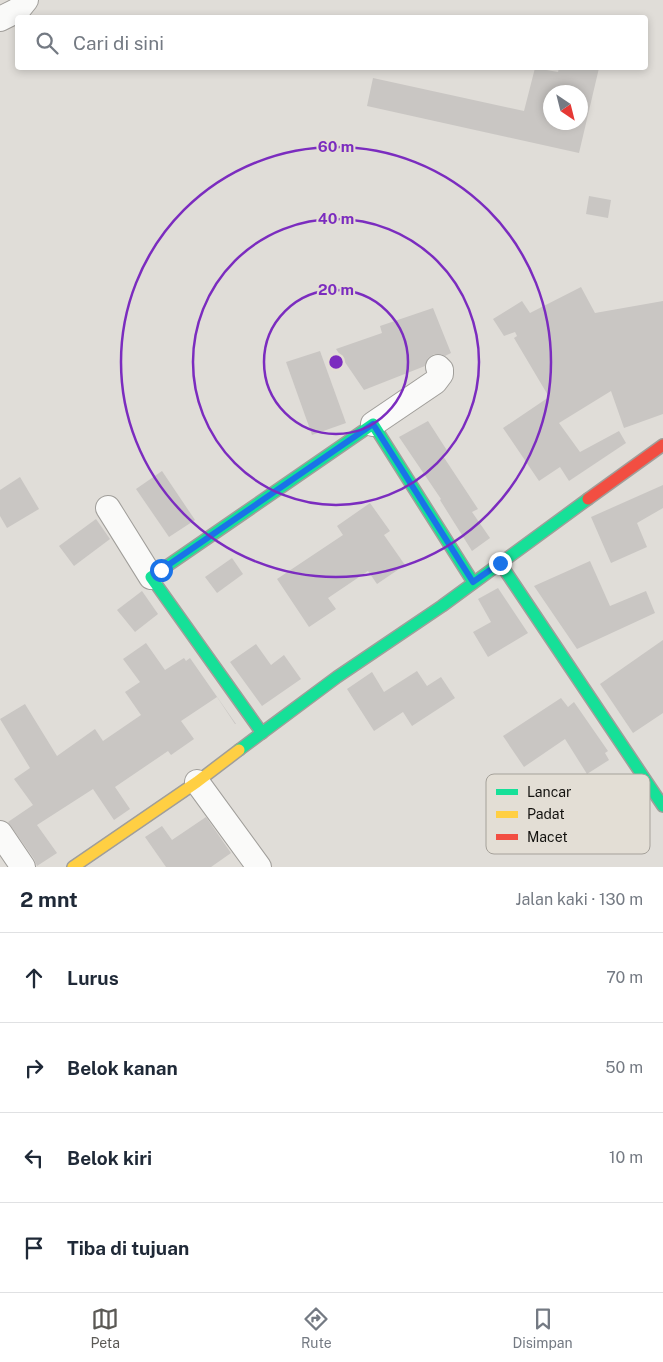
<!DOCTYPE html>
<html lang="id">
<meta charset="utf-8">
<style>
body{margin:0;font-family:"Public Sans",sans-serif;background:#f6f6f7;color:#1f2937}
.compass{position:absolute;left:543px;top:85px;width:45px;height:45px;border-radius:50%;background:#fff;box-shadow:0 2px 8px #0003;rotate:145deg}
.stop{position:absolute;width:15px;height:15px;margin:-11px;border:4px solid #1a73e8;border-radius:50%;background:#fff}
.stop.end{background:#1a73e8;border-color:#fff;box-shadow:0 1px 5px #0008}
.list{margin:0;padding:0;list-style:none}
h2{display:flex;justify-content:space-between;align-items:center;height:65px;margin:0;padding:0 20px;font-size:21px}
h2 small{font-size:16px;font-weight:400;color:#747a83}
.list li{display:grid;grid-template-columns:32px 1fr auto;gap:15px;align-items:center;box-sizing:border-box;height:90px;padding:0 20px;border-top:1px solid #e0e1e3}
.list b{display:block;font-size:19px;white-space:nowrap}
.list em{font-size:16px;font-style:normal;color:#747a83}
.icon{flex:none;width:28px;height:28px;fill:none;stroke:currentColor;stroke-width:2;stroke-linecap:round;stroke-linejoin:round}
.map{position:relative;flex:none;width:663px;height:867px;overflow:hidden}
.search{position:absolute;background:#fff;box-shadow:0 2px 8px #0003;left:15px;right:15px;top:15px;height:55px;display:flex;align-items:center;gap:12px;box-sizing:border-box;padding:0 18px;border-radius:5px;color:#747a83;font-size:19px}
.sheet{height:425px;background:#fff}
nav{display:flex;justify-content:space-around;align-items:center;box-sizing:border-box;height:70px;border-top:1px solid #e0e1e3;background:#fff;font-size:14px;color:#747a83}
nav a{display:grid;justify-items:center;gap:2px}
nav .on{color:#5b5955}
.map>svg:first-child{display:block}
.building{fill:#c9c6c3;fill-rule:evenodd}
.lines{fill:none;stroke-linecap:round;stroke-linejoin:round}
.street-casing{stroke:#a09e9a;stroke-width:26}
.fast-casing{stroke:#a09e9a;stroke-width:14}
.slow-casing{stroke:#a09e9a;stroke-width:14}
.jam-casing{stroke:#a09e9a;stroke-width:14}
.street{stroke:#fafaf9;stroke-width:24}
.fast{stroke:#16e098;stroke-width:11}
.slow{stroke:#ffcf43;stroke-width:11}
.jam{stroke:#f24e42;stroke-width:11}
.route{stroke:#1a73e8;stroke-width:6}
.ring{fill:none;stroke:#7b2cbf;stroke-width:2.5}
.key{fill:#e3ded5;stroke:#a5a19a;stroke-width:1}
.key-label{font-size:14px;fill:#13120f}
.centre{fill:#7b2cbf;stroke:#e3ded5;stroke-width:2.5}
.ring-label{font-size:15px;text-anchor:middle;font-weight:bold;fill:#7b2cbf;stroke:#e3ded5;stroke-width:4;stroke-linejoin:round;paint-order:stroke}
</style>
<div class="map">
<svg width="663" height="867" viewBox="0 0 663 867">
<rect width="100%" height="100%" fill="#e0ddd8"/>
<!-- building -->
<g class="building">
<path d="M535 68 558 72 559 68H599L579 153 367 106 373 78 524 111ZM550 92H580V122H550Z"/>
<polygon points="589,196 611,200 608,218 586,214"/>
<polygon points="581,287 595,313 663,301 663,414 624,428 611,391 559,423 580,452 619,431 626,443 569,481 560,467 539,481 503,428 549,397 514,338 517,336 515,332 504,336 493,319 522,301 530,313"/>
<polygon points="433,308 451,353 445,356 441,354 434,354 428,358 425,366 364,390 336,349 382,333 380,326"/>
<polygon points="320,351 346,423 312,435 286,362"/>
<polygon points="428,421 448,452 443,456 478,509 472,512 490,538 472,551 440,500 441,499 399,437"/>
<polygon points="162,471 195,520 169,537 136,489"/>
<polygon points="20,477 39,509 7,528 0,516 0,490"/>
<polygon points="663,485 663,508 637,523 647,547 611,563 591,517"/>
<polygon points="370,503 390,531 384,535 405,565 377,584 368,571 328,598 336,609 309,627 277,579 343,535 337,526"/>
<polygon points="96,519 110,539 74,566 59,546"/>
<polygon points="232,558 243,574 217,593 205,577"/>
<polygon points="590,561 610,606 646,591 655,613 577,649 534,586"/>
<polygon points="498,588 528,633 488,657 473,632 491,622 478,599"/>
<polygon points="142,591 158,614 135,632 117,610"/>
<polygon points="663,640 663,713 633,733 600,684"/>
<polygon points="146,643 165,670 184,658 186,661 190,658 236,724 235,724 217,697 181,721 194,739 171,755 168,751 115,787 130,809 114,820 93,789 37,825 57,853 37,866 34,859 8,822 33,805 14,779 30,768 0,719 25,704 57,756 95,729 103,741 141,715 125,692 140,682 123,659"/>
<polygon points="256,644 271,665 284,655 301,679 262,706 230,662"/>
<polygon points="417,671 427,686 441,677 455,698 412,726 403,712 374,731 347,689 372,672 384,692"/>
<polygon points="561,698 568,707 574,702 608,751 605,753 609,760 587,774 565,739 524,767 503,736"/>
<polygon points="206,817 231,853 211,867 166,867 145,837 162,826 172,840"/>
</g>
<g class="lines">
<defs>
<g id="street">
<polyline points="0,19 18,10 26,0"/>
<polyline points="373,424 435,382 441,374 441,370 438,367"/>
<polyline points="108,508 151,577"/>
<polyline points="197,782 259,867"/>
<polyline points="0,833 23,867"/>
</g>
<g id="fast">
<polyline points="500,563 663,806"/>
<polyline points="262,733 151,577 373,424 473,582"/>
<polyline points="239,750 337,677 442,606 588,499"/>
</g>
<polyline id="slow" points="73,867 197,782 239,750"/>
<polyline id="jam" points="588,499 663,445"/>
</defs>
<!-- street casing -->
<use href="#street" class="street-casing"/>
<!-- fast casing -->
<use href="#fast" class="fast-casing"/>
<!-- slow casing -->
<use href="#slow" class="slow-casing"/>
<!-- jam casing -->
<use href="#jam" class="jam-casing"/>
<!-- street -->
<use href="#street" class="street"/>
<!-- fast -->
<use href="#fast" class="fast"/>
<!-- slow -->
<use href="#slow" class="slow"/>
<!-- jam -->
<use href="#jam" class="jam"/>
</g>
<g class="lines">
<!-- route -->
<polyline class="route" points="161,570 373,424 473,582 500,563"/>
</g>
<!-- distance rings -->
<g class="ring">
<circle cx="336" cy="362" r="72"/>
<circle cx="336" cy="362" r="143"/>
<circle cx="336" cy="362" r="215"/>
</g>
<!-- legend -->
<rect x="486" y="774" width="164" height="80" rx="8" class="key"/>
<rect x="496" y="789" width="22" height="6" fill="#16e098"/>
<rect x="496" y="811" width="22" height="7" fill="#ffcf43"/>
<rect x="496" y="834" width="22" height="6" fill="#f24e42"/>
<g class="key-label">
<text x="527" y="797">Lancar</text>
<text x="527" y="819">Padat</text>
<text x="527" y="842">Macet</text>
</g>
<circle cx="336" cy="362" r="8" class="centre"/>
<g class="ring-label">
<text x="336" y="152">60 m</text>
<text x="336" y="224">40 m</text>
<text x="336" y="295">20 m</text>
</g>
</svg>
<svg class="compass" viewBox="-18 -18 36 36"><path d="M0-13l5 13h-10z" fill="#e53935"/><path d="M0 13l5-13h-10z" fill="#747a83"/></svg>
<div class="stop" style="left:161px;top:570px"></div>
<div class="stop end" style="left:500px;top:563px"></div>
<div class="search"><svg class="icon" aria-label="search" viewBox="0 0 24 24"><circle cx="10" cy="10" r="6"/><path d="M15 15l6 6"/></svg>Cari di sini</div>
</div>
<section class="sheet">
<h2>2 mnt<small>Jalan kaki · 130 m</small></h2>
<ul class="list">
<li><svg class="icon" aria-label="ahead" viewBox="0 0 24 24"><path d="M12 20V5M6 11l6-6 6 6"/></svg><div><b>Lurus</b></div><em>70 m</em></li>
<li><svg class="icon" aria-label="right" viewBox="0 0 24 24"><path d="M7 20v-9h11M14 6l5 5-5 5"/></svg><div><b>Belok kanan</b></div><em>50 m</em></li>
<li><svg class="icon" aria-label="left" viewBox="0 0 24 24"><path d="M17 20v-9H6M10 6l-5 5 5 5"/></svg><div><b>Belok kiri</b></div><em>10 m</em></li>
<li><svg class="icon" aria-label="arrive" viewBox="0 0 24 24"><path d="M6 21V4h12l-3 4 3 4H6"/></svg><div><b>Tiba di tujuan</b></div></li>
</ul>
</section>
<nav>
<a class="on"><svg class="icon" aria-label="map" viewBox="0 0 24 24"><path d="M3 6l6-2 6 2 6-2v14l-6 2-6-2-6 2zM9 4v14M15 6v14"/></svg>Peta</a>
<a><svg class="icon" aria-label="directions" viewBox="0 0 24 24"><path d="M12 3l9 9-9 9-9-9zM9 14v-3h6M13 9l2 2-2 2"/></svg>Rute</a>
<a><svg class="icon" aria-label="saved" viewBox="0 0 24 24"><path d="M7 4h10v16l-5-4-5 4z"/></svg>Disimpan</a>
</nav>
